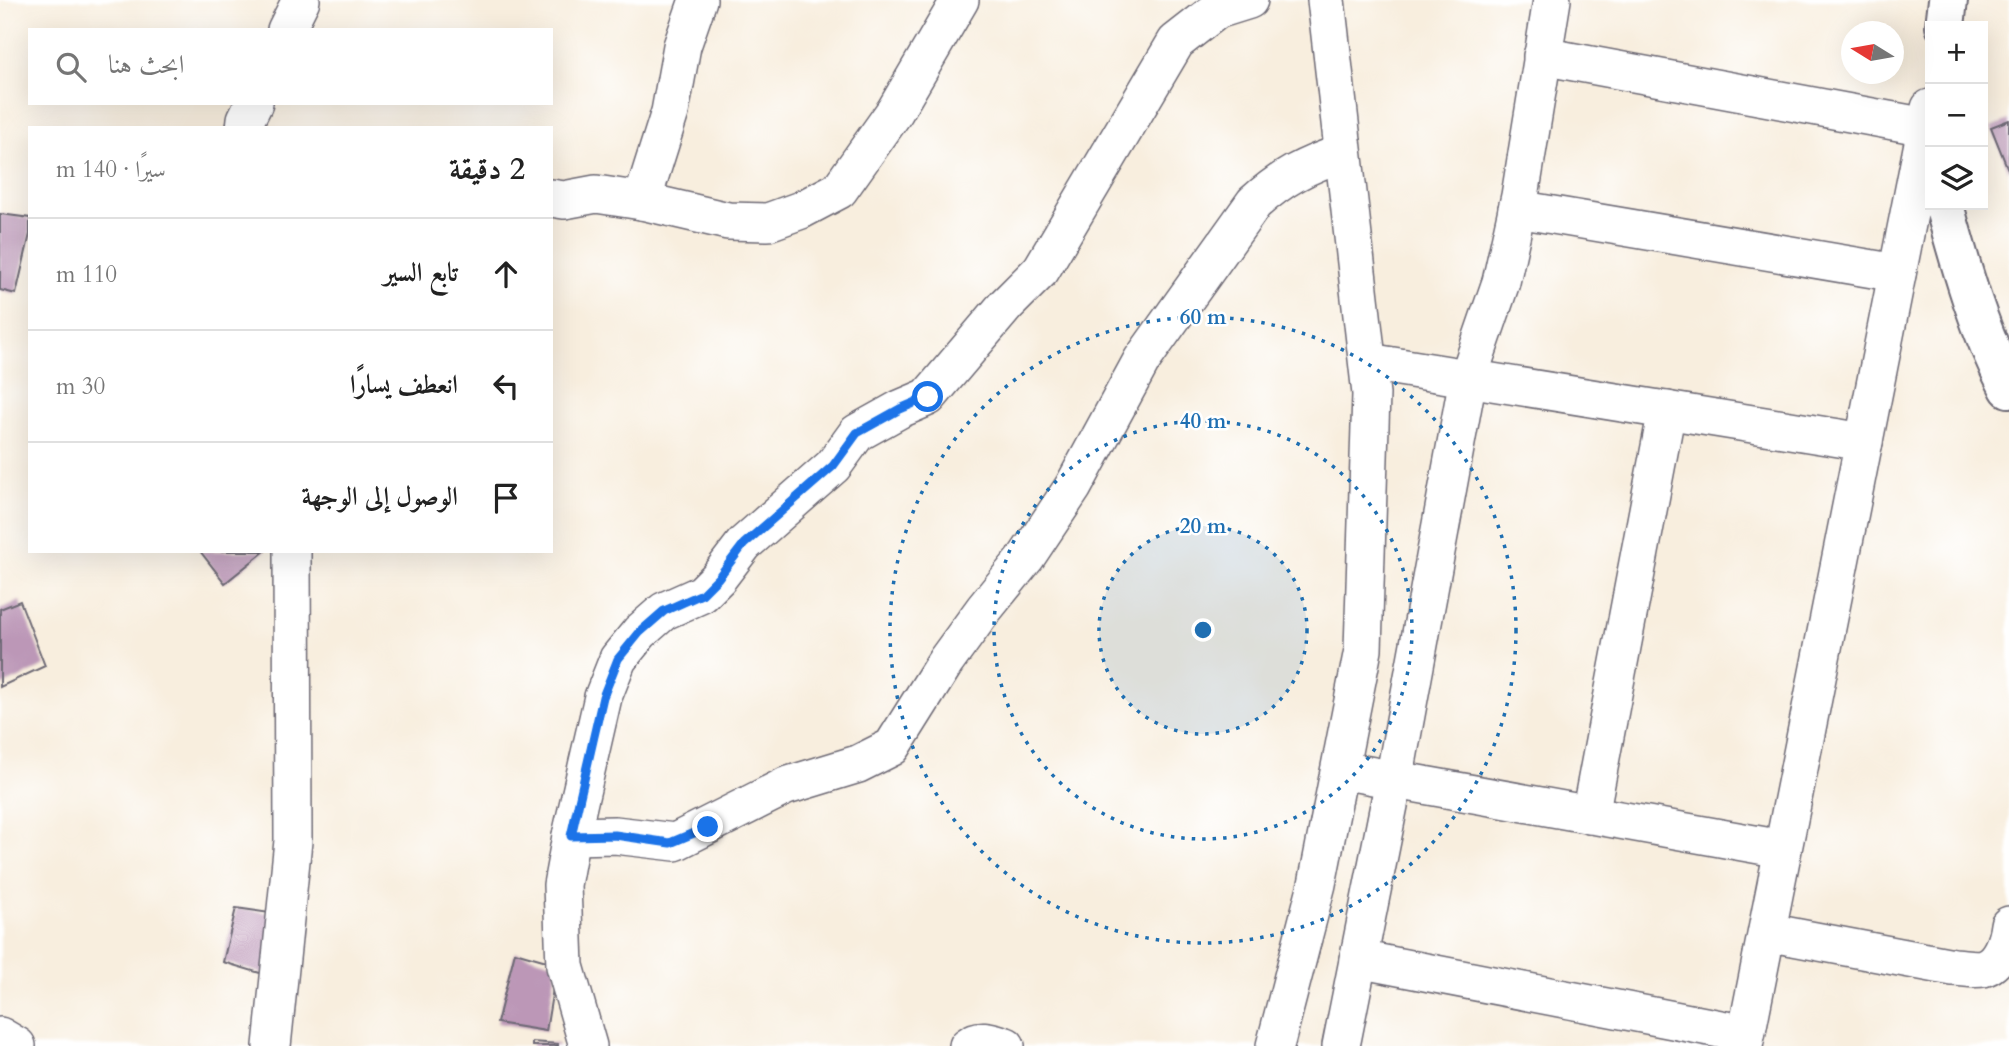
<!DOCTYPE html>
<html lang="ar">
<meta charset="utf-8">
<style>
body{margin:0;font-family:Cardo,Amiri,serif;background:#f6f6f6;color:#222;direction:rtl}
.controls{position:absolute;right:21px;top:21px;display:grid;overflow:hidden;border-radius:0px;box-shadow:0 7px 28px #0002}
.controls button{width:63px;height:63px;display:grid;place-items:center;padding:0;border:0;border-bottom:2px solid #e0e0e0;background:#fff;color:#222;font:35px sans-serif}
.compass{position:absolute;left:1841px;top:21px;width:63px;height:63px;border-radius:50%;background:#fff;box-shadow:0 7px 28px #0002;rotate:281deg}
.stop{position:absolute;width:21px;height:21px;margin:-16px;border:5px solid #1a73e8;border-radius:50%;background:#fff}
.stop.end{background:#1a73e8;border-color:#fff;box-shadow:0 2px 7px #0008}
.list{margin:0;padding:0;list-style:none}
h2{display:flex;justify-content:space-between;align-items:center;height:91px;margin:0;padding:0 28px;font-size:30px}
h2 small{font-size:23px;font-weight:400;color:#767676}
.list li{display:grid;grid-template-columns:46px 1fr auto;gap:21px;align-items:center;box-sizing:border-box;height:112px;padding:0 28px;border-top:2px solid #e0e0e0}
.list b{display:block;font-size:26px;white-space:nowrap}
.list em{font-size:23px;font-style:normal;color:#767676}
.icon{flex:none;width:38px;height:38px;fill:none;stroke:currentColor;stroke-width:2;stroke-linecap:round;stroke-linejoin:round}
.map{position:relative;flex:none;width:2009px;height:1046px;overflow:hidden;direction:ltr}
.search{position:absolute;background:#fff;box-shadow:0 7px 28px #0002;left:28px;top:28px;width:525px;height:77px;display:flex;align-items:center;gap:18px;box-sizing:border-box;padding:0 24px;border-radius:0px;color:#767676;font-size:26px}
.panel{position:absolute;background:#fff;box-shadow:0 7px 28px #0002;left:28px;top:126px;width:525px;height:427px;border-radius:0px;direction:rtl}
.map>svg:first-child{display:block}
.building{fill:#bc97b7}
.lines{fill:none;stroke-linecap:round;stroke-linejoin:round}
.street-casing{stroke:#6d6974;stroke-width:40}
.secondary-casing{stroke:#6d6974;stroke-width:42}
.street{stroke:#fff;stroke-width:37}
.secondary{stroke:#fff;stroke-width:38}
.route{stroke:#1a73e8;stroke-width:9}
.ring{fill:none;stroke:#1f6fb2;stroke-width:3.5;stroke-dasharray:3.5 7}
.centre{fill:#1f6fb2;stroke:#fff;stroke-width:3.5}
.ring-label{font-size:21px;text-anchor:middle;font-weight:bold;fill:#1f6fb2;stroke:#fff;stroke-width:5;stroke-linejoin:round;paint-order:stroke}
</style>
<div class="map">
<svg width="2009" height="1046" viewBox="0 0 2009 1046">
<rect width="100%" height="100%" fill="#fff"/>
<filter id="ink" filterUnits="userSpaceOnUse"><feTurbulence type="fractalNoise" baseFrequency=".0143" numOctaves="2"/><feDisplacementMap in="SourceGraphic" scale="14" xChannelSelector="R" yChannelSelector="G"/><feConvolveMatrix kernelMatrix="1 2 1 2 8 2 1 2 1" color-interpolation-filters="sRGB"/></filter>
<filter id="wash" filterUnits="userSpaceOnUse"><feTurbulence type="fractalNoise" baseFrequency=".00686" numOctaves="4" result="noise"/><feDisplacementMap in="SourceGraphic" scale="28" xChannelSelector="R" yChannelSelector="G"/><feGaussianBlur stdDeviation="1.57" result="paint"/><feColorMatrix in="noise" values="0 0 0 0 0 0 0 0 0 0 0 0 0 0 0 0 0 1.4 0 .05"/><feComposite in="paint" operator="in"/></filter>
<g filter="url(#wash)">
<rect width="100%" height="100%" fill="#f8eede"/>
<g id="blocks">
<!-- building -->
<g class="building">
<polygon points="2009,120 2009,172 1991,127"/>
<polygon points="0,214 30,218 30,234 16,294 0,290"/>
<polygon points="200,551 265,551 225,583"/>
<polygon points="20,601 45,666 0,687 0,609"/>
<polygon points="236,908 277,914 270,976 223,962"/>
<polygon points="515,952 557,964 546,1031 497,1023"/>
<polygon points="532,1042 558,1044 558,1046 532,1046"/>
</g>
</g>
</g>
<g filter="url(#ink)">
<use href="#blocks" fill-opacity="0" stroke="#6d6974" stroke-width="2"/>
<g class="lines">
<defs>
<g id="street">
<polyline points="286,30 301,0"/>
<polyline points="1542,56 1926,127"/>
<polyline points="245,128 246,119 254,103"/>
<polyline points="551,198 564,200 596,194 642,201 728,221 768,222 801,210 839,190 895,111 960,0"/>
<polyline points="642,201 670,112 682,46 698,0"/>
<polyline points="1517,209 1897,273"/>
<polyline points="1368,362 1864,442"/>
<polyline points="1340,770 1782,849"/>
<polyline points="1590,815 1667,410"/>
<path d="M571 836 615 835 675 842 786 786 858 764 892 747 946 661 984 609 1027 556 1073 487 1142 360 1254 203C1283 177 1306 165 1343 153"/>
<path d="M1767 932 1953 967C1962 967 1974 970 1983 968 2000 963 2007 941 2009 925"/>
<polyline points="1358,959 1746,1034"/>
<polyline points="0,1036 17,1046"/>
<polyline points="272,1046 293,841 292,551"/>
<polyline points="588,1046 565,966 562,885 571,836 603,697 618,659 640,632 664,611 702,594 718,578 744,544 833,466 857,433 900,409 928,397 1006,305 1041,270 1176,42 1217,10 1249,0"/>
<path d="M968 1046C980 1036 993 1042 1006 1046"/>
<polyline points="1275,1046 1317,884 1363,650 1371,394 1326,0"/>
<polyline points="1341,1046 1394,780 1468,378 1501,282 1520,196 1552,0"/>
<polyline points="1744,1046 1930,108"/>
</g>
<g id="secondary">
<polyline points="1945,26 1948,0"/>
<path d="M1944 205C1961 267 1979 331 2009 388"/>
</g>
</defs>
<!-- street casing -->
<use href="#street" class="street-casing"/>
<!-- secondary casing -->
<use href="#secondary" class="secondary-casing"/>
<!-- street -->
<use href="#street" class="street"/>
<!-- secondary -->
<use href="#secondary" class="secondary"/>
</g>
</g>
<g class="lines" filter="url(#ink)">
<!-- route -->
<polyline class="route" points="708,827 670,843 615,835 571,836 603,697 618,659 640,632 664,611 702,594 718,578 744,544 833,466 857,433 900,409 928,397"/>
</g>
<!-- distance rings -->
<circle cx="1203" cy="630" r="104" fill="#1f6fb2" fill-opacity=".12"/>
<g class="ring">
<circle cx="1203" cy="630" r="104"/>
<circle cx="1203" cy="630" r="209"/>
<circle cx="1203" cy="630" r="313"/>
</g>
<circle cx="1203" cy="630" r="10" class="centre"/>
<g class="ring-label">
<text x="1203" y="324">60 m</text>
<text x="1203" y="428">40 m</text>
<text x="1203" y="533">20 m</text>
</g>
</svg>
<div class="controls">
<button>+</button>
<button>−</button>
<button><svg class="icon" aria-label="layers" viewBox="0 0 24 24"><path d="M12 4l9 5-9 5-9-5zM3 14l9 5 9-5"/></svg></button>
</div>
<svg class="compass" viewBox="-18 -18 36 36"><path d="M0-13l5 13h-10z" fill="#e53935"/><path d="M0 13l5-13h-10z" fill="#767676"/></svg>
<div class="stop" style="left:928px;top:397px"></div>
<div class="stop end" style="left:708px;top:827px"></div>
<div class="search"><svg class="icon" aria-label="search" viewBox="0 0 24 24"><circle cx="10" cy="10" r="6"/><path d="M15 15l6 6"/></svg>ابحث هنا</div>
<section class="panel">
<h2>2 دقيقة<small>سيرًا · 140 m</small></h2>
<ul class="list">
<li><svg class="icon" aria-label="ahead" viewBox="0 0 24 24"><path d="M12 20V5M6 11l6-6 6 6"/></svg><div><b>تابع السير</b></div><em>110 m</em></li>
<li><svg class="icon" aria-label="left" viewBox="0 0 24 24"><path d="M17 20v-9H6M10 6l-5 5 5 5"/></svg><div><b>انعطف يسارًا</b></div><em>30 m</em></li>
<li><svg class="icon" aria-label="arrive" viewBox="0 0 24 24"><path d="M6 21V4h12l-3 4 3 4H6"/></svg><div><b>الوصول إلى الوجهة</b></div></li>
</ul>
</section>
</div>
